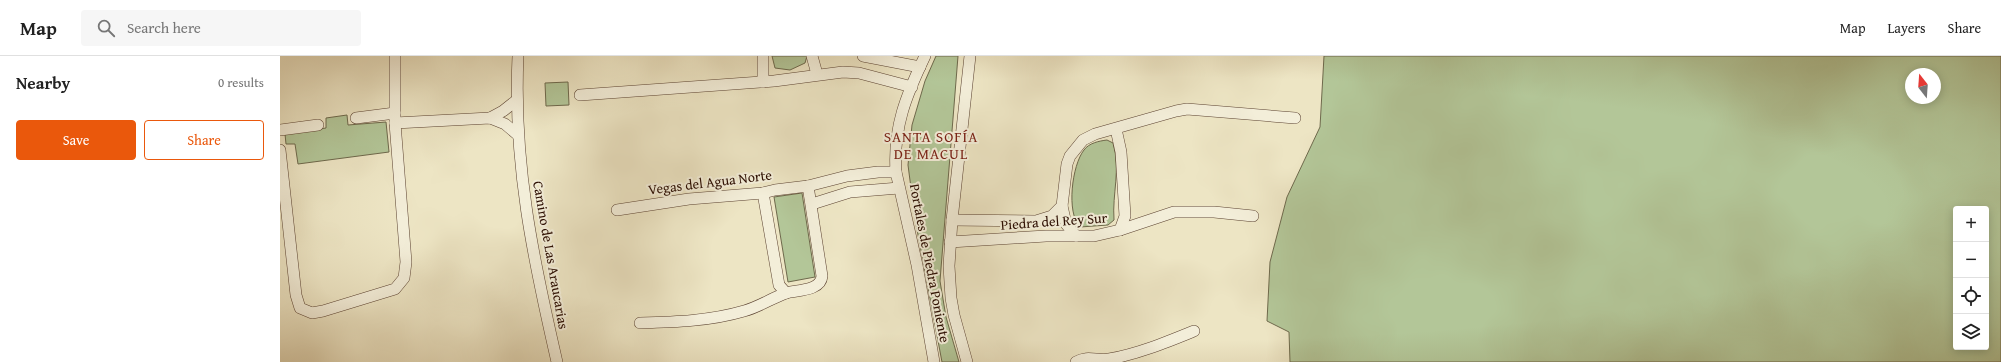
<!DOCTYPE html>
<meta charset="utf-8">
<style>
body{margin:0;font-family:"Gentium Book Plus",serif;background:#f6f6f6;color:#222}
.controls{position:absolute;right:12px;bottom:12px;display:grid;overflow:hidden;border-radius:4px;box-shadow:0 2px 10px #0003}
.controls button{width:36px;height:36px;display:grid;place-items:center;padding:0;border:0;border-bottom:1px solid #e0e0e0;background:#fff;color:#222;font:20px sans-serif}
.compass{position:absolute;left:1625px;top:12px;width:36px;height:36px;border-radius:50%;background:#fff;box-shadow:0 2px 10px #0003;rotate:343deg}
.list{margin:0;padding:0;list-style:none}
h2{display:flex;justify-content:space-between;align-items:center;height:52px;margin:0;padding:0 16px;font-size:17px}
h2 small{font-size:13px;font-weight:400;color:#767676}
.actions{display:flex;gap:8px;padding:12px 16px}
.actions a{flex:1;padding:9px 0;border:1px solid #ea580c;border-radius:4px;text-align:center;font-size:14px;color:#ea580c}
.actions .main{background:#ea580c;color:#fff}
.icon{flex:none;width:22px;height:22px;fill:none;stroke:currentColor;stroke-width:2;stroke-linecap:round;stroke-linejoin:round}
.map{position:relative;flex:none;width:1721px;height:306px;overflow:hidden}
header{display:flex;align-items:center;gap:24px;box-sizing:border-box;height:56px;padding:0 20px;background:#fff;border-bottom:1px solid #e0e0e0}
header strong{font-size:19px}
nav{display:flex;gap:22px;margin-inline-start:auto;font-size:14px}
.search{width:280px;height:36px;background:#f6f6f6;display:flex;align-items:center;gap:10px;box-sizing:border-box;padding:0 14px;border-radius:4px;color:#767676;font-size:15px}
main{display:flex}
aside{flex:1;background:#fff}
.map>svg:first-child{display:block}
.green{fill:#b3c698;stroke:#6e694c;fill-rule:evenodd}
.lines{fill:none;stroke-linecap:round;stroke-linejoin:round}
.minor-casing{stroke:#5b4231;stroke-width:12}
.minor{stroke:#f3eed9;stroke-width:11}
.labels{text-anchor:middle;stroke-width:4;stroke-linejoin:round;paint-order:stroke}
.street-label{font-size:14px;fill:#2a0c00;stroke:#f3eed9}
.neighbourhood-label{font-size:15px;letter-spacing:1px;fill:#7a1f14;stroke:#f3eed9}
</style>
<header>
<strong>Map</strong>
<div class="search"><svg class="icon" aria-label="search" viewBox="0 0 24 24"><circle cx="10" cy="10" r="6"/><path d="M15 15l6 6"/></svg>Search here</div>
<nav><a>Map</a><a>Layers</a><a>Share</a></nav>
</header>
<main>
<aside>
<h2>Nearby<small>0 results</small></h2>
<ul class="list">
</ul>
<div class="actions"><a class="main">Save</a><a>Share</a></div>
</aside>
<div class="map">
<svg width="1721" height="306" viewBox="0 0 1721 306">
<rect width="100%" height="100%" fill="#ede5c4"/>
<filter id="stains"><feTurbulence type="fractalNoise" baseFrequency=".005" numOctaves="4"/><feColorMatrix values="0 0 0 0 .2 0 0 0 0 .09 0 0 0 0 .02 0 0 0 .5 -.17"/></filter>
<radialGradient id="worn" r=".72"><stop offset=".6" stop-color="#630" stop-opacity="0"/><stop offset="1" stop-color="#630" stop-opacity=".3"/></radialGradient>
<!-- green -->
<g class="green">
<polygon points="492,0 527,0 525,7 510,14 495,12"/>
<polygon points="656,0 678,0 660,225 666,261 679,306 662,306 635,163 628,109 632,69 645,25"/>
<path d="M1044 0H1721V306H1010L1009 276 987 265 990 206 1007 141 1040 71ZM1631 18H1655V42H1631ZM1676 153H1706V291H1676Z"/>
<polygon points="288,26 289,49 266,50 265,27"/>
<polygon points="67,59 68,69 106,66 109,96 18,108 15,88 6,88 5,78 46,72 46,62"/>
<path d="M827 84 833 87C841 115 832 137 834 164L828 169 800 171C786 157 792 109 804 94 809 87 819 85 827 84Z"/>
<polygon points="522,137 535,221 508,226 494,141"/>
</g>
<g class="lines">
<defs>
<g id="minor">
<path d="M238 0C233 108 253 202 277 306"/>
<polyline points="532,0 537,18"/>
<polyline points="583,0 640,11"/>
<path d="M645 0C626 40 613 71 616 116L637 209 654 306"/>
<polyline points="483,26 483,0"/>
<polyline points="300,39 494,25 563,16 579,17 632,31"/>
<polyline points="76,62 115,57"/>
<polyline points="210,62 223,55 237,44"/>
<polyline points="115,67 210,62 225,68 238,79"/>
<polyline points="836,73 841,96 845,160 840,174"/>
<polyline points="0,74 38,69"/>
<polyline points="0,94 16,239 20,252 32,257 43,255 115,233 124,222 126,206 115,67 115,0"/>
<polyline points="483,137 499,229 506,237"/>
<polyline points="532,148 570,136 619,132"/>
<polyline points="782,150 786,168 796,180"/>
<polyline points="337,154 409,143 483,137 495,134 528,130 567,120 598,116 616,116"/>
<polyline points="672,164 756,165 772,160 782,150 787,108 790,100 803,84 815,78 896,55 907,53 1015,62"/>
<polyline points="670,186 766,180 814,180 840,174 894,156 934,156 973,160"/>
<path d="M360 267C395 266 430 265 464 255 479 251 492 242 506 237 517 234 541 235 542 220L528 130"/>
<polyline points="687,306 674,259 671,242 669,210 672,164 690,0"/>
<path d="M796 306C807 299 817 305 829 303 858 298 887 286 914 275"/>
</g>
</defs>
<!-- minor casing -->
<use href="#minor" class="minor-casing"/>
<!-- minor -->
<use href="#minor" class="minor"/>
</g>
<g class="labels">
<!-- street labels -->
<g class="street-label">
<text transform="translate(430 126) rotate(-7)" y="5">Vegas del Agua Norte</text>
<text transform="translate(774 165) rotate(-4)" y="5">Piedra del Rey Sur</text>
<text transform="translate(271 199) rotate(80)" y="5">Camino de Las Araucarias</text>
<text transform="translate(650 207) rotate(79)" y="5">Portales de Piedra Poniente</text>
</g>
<!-- neighbourhood labels -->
<g class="neighbourhood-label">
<text x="651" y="86">SANTA SOFÍA<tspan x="651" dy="17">DE MACUL</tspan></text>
</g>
</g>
<rect width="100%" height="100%" filter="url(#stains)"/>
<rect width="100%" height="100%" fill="url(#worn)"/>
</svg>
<div class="controls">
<button>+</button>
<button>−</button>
<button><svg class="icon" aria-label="locate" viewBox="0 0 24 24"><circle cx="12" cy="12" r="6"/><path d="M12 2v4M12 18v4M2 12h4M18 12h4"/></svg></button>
<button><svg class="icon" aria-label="layers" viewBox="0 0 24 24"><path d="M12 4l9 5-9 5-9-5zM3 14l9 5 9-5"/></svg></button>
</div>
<svg class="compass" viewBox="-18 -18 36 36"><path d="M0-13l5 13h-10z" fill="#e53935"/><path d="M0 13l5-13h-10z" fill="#767676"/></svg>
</div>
</main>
